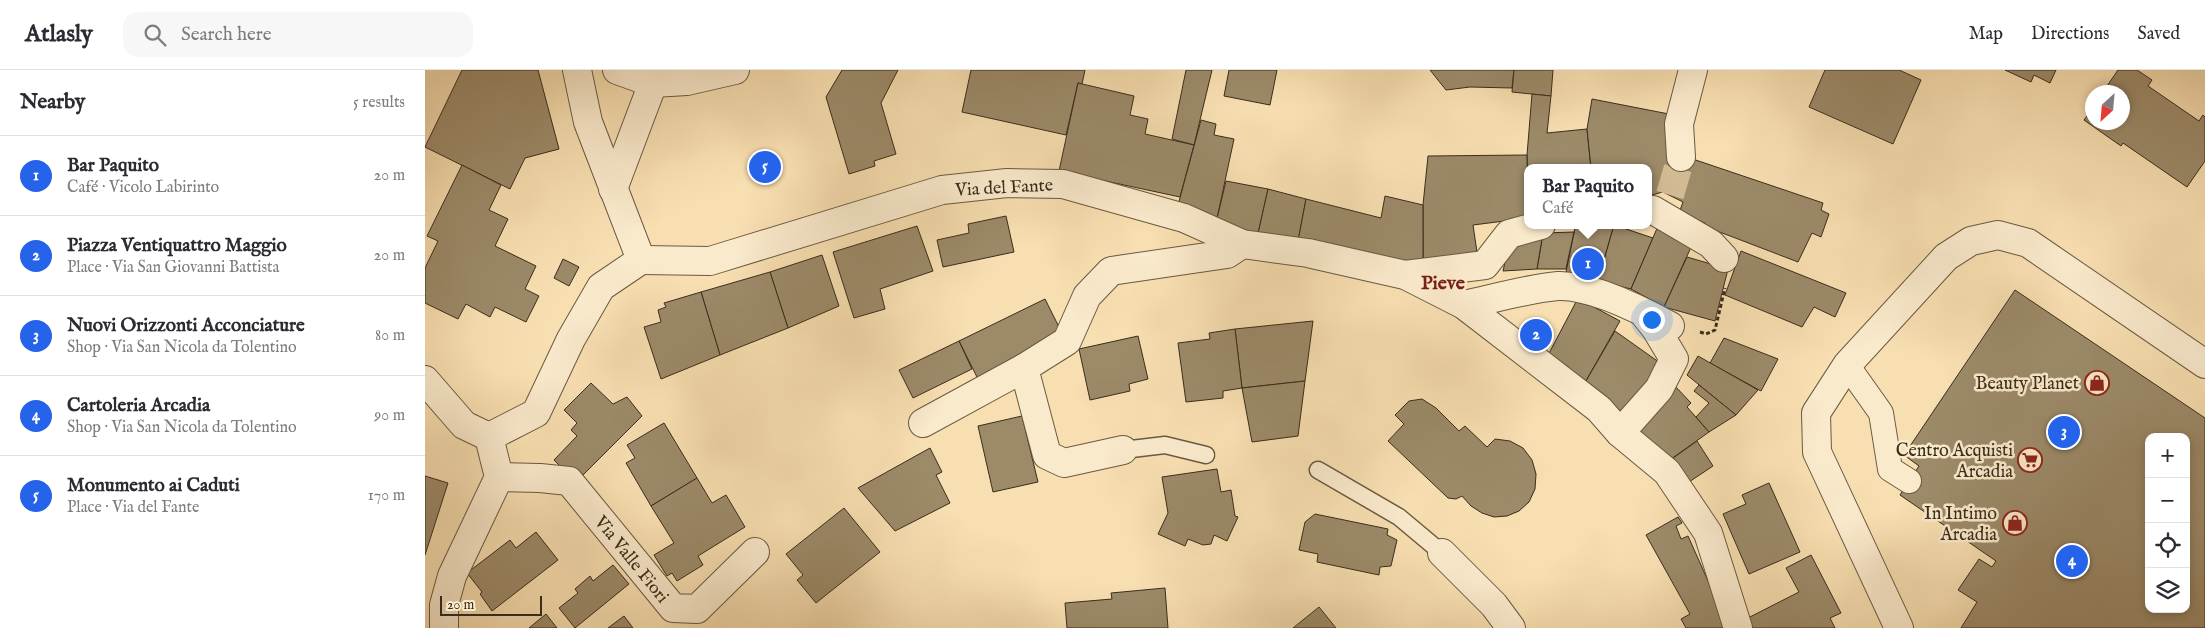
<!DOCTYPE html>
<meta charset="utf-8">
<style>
body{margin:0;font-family:"IM FELL English",serif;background:#f7f7f7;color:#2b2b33}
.controls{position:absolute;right:15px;bottom:15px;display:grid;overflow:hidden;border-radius:10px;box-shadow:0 2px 8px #0003}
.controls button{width:45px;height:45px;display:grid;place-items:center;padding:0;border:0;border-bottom:1px solid #e1e1e2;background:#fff;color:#2b2b33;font:25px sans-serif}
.compass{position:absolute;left:1660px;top:15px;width:45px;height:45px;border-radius:50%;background:#fff;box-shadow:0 2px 8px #0003;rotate:206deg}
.scale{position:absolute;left:15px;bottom:12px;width:102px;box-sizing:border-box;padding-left:5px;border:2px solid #392d1c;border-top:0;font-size:14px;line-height:18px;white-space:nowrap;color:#392d1c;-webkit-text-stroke:4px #faeacc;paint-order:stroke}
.you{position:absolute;left:1226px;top:249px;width:18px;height:18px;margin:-12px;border:4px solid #fff;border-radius:50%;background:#1a73e8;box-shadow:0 0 0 8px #1a73e833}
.badge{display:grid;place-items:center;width:32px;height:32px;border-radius:50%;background:#2563eb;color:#fff;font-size:16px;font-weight:700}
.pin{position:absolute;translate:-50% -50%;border:2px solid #fff;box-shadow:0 1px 5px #0006}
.popup{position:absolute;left:1099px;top:94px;width:128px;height:65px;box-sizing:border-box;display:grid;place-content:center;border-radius:10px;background:#fff;filter:drop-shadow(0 1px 4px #0005);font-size:16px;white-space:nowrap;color:#7c7c81}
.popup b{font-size:19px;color:#2b2b33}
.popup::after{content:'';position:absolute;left:50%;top:100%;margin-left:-10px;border:10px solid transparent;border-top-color:#fff}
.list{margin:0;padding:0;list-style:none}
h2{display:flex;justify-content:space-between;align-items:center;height:65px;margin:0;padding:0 20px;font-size:21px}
h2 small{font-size:16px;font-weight:400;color:#7c7c81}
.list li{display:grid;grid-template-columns:32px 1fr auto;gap:15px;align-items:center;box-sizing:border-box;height:80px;padding:0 20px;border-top:1px solid #e1e1e2}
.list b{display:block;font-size:19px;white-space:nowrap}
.list p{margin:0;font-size:16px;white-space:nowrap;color:#7c7c81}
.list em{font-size:16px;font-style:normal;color:#7c7c81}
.icon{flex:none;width:28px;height:28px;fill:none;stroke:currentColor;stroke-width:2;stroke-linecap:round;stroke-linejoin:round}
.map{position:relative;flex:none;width:1780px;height:558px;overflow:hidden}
header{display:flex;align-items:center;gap:30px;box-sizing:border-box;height:70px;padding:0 25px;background:#fff;border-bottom:1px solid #e1e1e2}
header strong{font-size:24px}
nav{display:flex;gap:28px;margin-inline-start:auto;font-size:18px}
.search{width:350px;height:45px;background:#f7f7f7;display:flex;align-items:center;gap:12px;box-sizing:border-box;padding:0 18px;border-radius:15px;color:#7c7c81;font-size:19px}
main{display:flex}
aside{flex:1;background:#fff}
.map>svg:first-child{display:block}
.building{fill:#9c8a69;stroke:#392d1c;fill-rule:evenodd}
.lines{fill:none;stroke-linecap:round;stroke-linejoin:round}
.minor-tunnel{stroke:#d2bb93;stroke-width:28;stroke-dasharray:28 14;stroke-linecap:butt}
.service-casing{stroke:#695a41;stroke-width:19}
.pedestrian-casing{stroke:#695a41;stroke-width:26}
.minor-casing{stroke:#695a41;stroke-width:30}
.path{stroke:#392d1c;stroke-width:3;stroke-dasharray:4 2.5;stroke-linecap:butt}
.service{stroke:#faeacc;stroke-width:16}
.pedestrian{stroke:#faeacc;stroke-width:24}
.minor{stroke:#faeacc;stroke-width:28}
.labels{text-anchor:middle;stroke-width:5;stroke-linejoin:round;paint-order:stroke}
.street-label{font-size:18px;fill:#392d1c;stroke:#faeacc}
.poi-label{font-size:18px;fill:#392d1c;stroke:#faeacc;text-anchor:end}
.quarter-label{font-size:20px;font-weight:bold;fill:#7a1f14;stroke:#faeacc}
</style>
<header>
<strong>Atlasly</strong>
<div class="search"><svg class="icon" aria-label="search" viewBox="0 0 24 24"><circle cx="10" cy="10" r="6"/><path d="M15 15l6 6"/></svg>Search here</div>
<nav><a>Map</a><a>Directions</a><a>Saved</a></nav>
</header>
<main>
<aside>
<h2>Nearby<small>5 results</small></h2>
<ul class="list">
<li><span class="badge">1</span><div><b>Bar Paquito</b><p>Café · Vicolo Labirinto</p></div><em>20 m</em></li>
<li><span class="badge">2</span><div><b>Piazza Ventiquattro Maggio</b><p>Place · Via San Giovanni Battista</p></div><em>20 m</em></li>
<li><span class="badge">3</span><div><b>Nuovi Orizzonti Acconciature</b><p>Shop · Via San Nicola da Tolentino</p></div><em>80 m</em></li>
<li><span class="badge">4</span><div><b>Cartoleria Arcadia</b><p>Shop · Via San Nicola da Tolentino</p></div><em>90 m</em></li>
<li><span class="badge">5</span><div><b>Monumento ai Caduti</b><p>Place · Via del Fante</p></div><em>170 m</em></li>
</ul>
</aside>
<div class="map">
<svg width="1780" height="558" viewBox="0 0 1780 558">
<rect width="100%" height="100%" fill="#f8dfb1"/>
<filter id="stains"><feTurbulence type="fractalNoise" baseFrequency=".004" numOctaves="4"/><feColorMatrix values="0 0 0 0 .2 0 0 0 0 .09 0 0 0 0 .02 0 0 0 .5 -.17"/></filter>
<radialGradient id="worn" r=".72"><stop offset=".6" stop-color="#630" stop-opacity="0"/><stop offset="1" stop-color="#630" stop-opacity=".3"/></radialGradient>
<!-- building -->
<g class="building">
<polygon points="37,0 113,0 134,79 100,88 85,119 0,77"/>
<polygon points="417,0 473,0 456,33 471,84 449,91 450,96 424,104 401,27"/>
<polygon points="546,0 660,0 657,14 653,13 641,65 537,42"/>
<polygon points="761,0 787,0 769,75 747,69"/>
<polygon points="804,0 852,0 845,35 799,26"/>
<polygon points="1005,0 1089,0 1087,18 1045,17 1021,20"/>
<polygon points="1089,0 1128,0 1126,26 1087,22"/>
<polygon points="1400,0 1474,0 1496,10 1468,74 1384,37"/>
<polygon points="1580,0 1631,0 1625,13 1609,5 1606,12"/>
<polygon points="1693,0 1712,0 1727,10 1723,16 1774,51 1778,45 1780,47 1780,91 1762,117 1698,73 1696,76 1659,50 1668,38 1668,52 1698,52 1698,22 1678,22"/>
<polygon points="653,13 709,26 705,45 723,49 720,64 769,75 755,127 634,101"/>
<polygon points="1107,24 1126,26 1122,63 1162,59 1166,98 1103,98 1103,137 1102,85"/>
<polygon points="1167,29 1249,45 1247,82 1238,122 1223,126 1223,98 1166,98 1162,59"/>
<polygon points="776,50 791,54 789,65 809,69 791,153 752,139"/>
<polygon points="1247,82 1398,133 1396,140 1404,144 1396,167 1387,163 1373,192 1279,156 1280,153 1254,143 1258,132 1238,122"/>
<polygon points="1102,85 1103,148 1048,155 1053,189 998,194 998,135 1003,86"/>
<polygon points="37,95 76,115 64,140 83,149 70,176 111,196 100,219 114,226 101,252 70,237 65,247 41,234 33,249 0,233 0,198 13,171 2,166"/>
<polygon points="801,111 843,119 832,168 791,153"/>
<polygon points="843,119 881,129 873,171 832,168"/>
<polygon points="960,126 998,135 998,194 968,192 873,171 881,129 956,148"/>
<polygon points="581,146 589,182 518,197 512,170 544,163 543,154"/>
<polygon points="1189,155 1173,211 1141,202 1150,158"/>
<polygon points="1189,155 1228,168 1206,219 1173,211"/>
<polygon points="492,156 508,201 455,219 460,239 429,248 408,182"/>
<polygon points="1233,156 1267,175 1239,237 1206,219"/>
<polygon points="1149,162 1141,199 1112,199 1118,163"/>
<polygon points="1118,163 1112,199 1078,201 1083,179"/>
<polygon points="1316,181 1421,223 1410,247 1389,237 1377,257 1300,225"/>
<polygon points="397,185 414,236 363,258 345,202"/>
<polygon points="1262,187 1303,199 1290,251 1239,237"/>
<polygon points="138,189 154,197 144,216 129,208"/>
<polygon points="345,202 363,258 295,285 276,222"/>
<path d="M1590 220 1780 348V558H1536L1552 532 1533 520 1554 489 1567 497 1571 491 1475 425 1494 396 1479 385ZM1724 367H1761V539H1724Z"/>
<polygon points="276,222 295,285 236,309 219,257 236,252 233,240 241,237 239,233"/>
<polygon points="620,229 639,267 553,309 534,271"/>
<polygon points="1151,232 1167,236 1195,251 1158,316 1121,289"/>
<polygon points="888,251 880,311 817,318 810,259"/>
<polygon points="810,259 817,318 798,321 798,328 761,332 753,273 785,269 784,263"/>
<polygon points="1190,261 1238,295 1197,349 1158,316"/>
<polygon points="713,266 723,309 704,314 705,321 665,330 654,279"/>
<polygon points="1299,268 1353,289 1336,321 1285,293"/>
<polygon points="534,271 547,299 488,328 474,300"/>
<polygon points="1273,286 1333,320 1311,345 1262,305"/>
<polygon points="880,311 873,366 827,372 817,318"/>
<polygon points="166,313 188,334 202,327 217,346 151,412 129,390 152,366 146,360 152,353 139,340"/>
<polygon points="1249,315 1266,333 1262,337 1284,362 1242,392 1209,355"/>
<polygon points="1274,315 1311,345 1284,362 1271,347 1284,333 1269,321"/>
<polygon points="997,329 1011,338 1034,361 1040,356 1062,377 1070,369 1085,371 1098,378 1107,390 1111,404 1110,419 1104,432 1094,441 1082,446 1069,447 1057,443 1046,436 1037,426 1031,429 1023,428 963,371 979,354 970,345 984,331"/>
<polygon points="597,346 613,412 568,422 553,356"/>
<polygon points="239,353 272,408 226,436 201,393 210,388 202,375"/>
<polygon points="1272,371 1288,396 1261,414 1244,391"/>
<polygon points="505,378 517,402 511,405 525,433 470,461 433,418"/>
<polygon points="792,399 796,422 806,420 810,446 813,447 802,471 789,465 786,474 778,475 763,469 760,476 733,464 743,443 737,407"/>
<polygon points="0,406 23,413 0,485"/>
<polygon points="272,408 287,433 301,425 320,457 273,486 278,495 252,511 247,503 242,506 229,485 249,473 226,436"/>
<polygon points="1344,413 1375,482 1324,504 1298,444 1321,434 1317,425"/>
<polygon points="419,438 455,482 391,533 372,510 378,505 361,484"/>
<polygon points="890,444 963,459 962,465 972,470 966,496 955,497 954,505 892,492 893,484 874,480 880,452"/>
<polygon points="1253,447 1257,453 1251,456 1256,469 1263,466 1304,558 1261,558 1256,549 1265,544 1221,465"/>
<polygon points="111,462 133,490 67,541 55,524 57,522 42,503 85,470 91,478"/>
<polygon points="1386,485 1416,543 1405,548 1410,558 1322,558 1319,550 1374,522 1361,498"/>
<polygon points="188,495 204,514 150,558 134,538 153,523 150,519 165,506 168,511"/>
<polygon points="740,518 743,558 642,558 640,533 687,529 686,523"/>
<polygon points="894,537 911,558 868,558"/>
<polygon points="121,544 132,558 104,558"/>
<polygon points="199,546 208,558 183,558"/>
</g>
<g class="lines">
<!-- minor-tunnel -->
<polyline class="minor-tunnel" points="1245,125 1256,87"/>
<defs>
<g id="service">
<polyline points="698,380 740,375 781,385"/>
<polyline points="893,400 974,447 1017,483"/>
</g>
<polyline id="pedestrian" points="1422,295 1456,343 1465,399 1484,411"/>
<g id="minor">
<polyline points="152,0 163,52 216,190"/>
<polyline points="192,0 228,13 262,11 310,0"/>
<polyline points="1256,87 1254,54 1268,0"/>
<polyline points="188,119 228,13"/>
<polyline points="1228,140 1286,174 1299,188"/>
<polyline points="216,190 285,191 517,120 582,113 638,114 759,148 817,174 883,183 980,205 1039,235 1174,339 1195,363 1242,402 1283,463 1313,558"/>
<polyline points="980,205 1060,195 1084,164 1116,155"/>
<path d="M1039 235C1067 229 1106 218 1133 216 1167 215 1216 240 1245 256"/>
<polyline points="0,310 39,355 64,367"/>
<polyline points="498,353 599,298"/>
<polyline points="1195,363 1234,319 1249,289 1231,259 1220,245"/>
<polyline points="698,380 639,393 622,385 599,298 642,271 662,226 686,201 802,184 817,174"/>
<polyline points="74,407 115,408 144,411 248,538 272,539 330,482"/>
<polyline points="1017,483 1069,535 1086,558"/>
<polyline points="19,558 19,535 27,506 74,407 64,367 111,343 146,269 176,217 216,190"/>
<polyline points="1474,558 1392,382 1391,343 1422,295 1521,187 1546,171 1573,165 1603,173 1780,294"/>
</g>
</defs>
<!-- service casing -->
<use href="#service" class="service-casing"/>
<!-- pedestrian casing -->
<use href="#pedestrian" class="pedestrian-casing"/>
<!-- minor casing -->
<use href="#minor" class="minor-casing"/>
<!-- path -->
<polyline class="path" points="1275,262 1281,264 1290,260 1300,218"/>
<!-- service -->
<use href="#service" class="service"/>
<!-- pedestrian -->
<use href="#pedestrian" class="pedestrian"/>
<!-- minor -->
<use href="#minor" class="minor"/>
</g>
<!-- icons -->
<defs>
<symbol id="shop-ring" viewBox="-11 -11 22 22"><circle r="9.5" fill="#faeacc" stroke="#8f2418" stroke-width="1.5"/><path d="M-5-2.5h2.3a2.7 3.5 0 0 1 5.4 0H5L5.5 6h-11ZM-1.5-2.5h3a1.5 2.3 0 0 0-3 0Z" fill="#8f2418"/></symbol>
<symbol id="supermarket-ring" viewBox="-11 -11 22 22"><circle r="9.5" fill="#faeacc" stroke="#8f2418" stroke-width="1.5"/><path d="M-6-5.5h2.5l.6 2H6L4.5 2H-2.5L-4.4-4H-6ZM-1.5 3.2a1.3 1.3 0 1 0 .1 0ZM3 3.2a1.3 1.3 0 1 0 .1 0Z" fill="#8f2418"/></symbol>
</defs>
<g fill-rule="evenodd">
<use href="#shop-ring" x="1658" y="299" width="28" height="28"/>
<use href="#supermarket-ring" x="1591" y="376" width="28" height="28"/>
<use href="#shop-ring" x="1576" y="439" width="28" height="28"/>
</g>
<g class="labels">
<!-- street labels -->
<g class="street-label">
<text transform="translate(579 117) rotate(-3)" y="6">Via del Fante</text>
<text transform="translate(207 489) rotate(51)" y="6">Via Valle Fiori</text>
</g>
<!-- poi labels -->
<g class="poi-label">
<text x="1654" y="319">Beauty Planet</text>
<text x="1588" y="386">Centro Acquisti<tspan x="1588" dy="21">Arcadia</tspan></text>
<text x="1572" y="449">In Intimo<tspan x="1572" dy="21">Arcadia</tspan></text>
</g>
<!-- quarter labels -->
<g class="quarter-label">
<text x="1018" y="219">Pieve</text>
</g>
</g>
<rect width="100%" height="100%" filter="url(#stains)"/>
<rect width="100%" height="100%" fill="url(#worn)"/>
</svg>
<div class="controls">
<button>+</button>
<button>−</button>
<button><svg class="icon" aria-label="locate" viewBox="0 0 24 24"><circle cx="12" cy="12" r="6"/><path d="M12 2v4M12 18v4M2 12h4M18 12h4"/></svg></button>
<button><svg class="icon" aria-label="layers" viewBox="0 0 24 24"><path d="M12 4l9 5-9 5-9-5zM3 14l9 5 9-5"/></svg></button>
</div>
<svg class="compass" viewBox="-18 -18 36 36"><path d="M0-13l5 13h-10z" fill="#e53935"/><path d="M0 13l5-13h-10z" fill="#7c7c81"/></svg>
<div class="scale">20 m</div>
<div class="you"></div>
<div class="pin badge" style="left:1163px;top:194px">1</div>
<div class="popup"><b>Bar Paquito</b>Café</div>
<div class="pin badge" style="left:1111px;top:265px">2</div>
<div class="pin badge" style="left:1639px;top:362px">3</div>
<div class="pin badge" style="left:1647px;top:491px">4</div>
<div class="pin badge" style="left:340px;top:97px">5</div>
</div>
</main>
